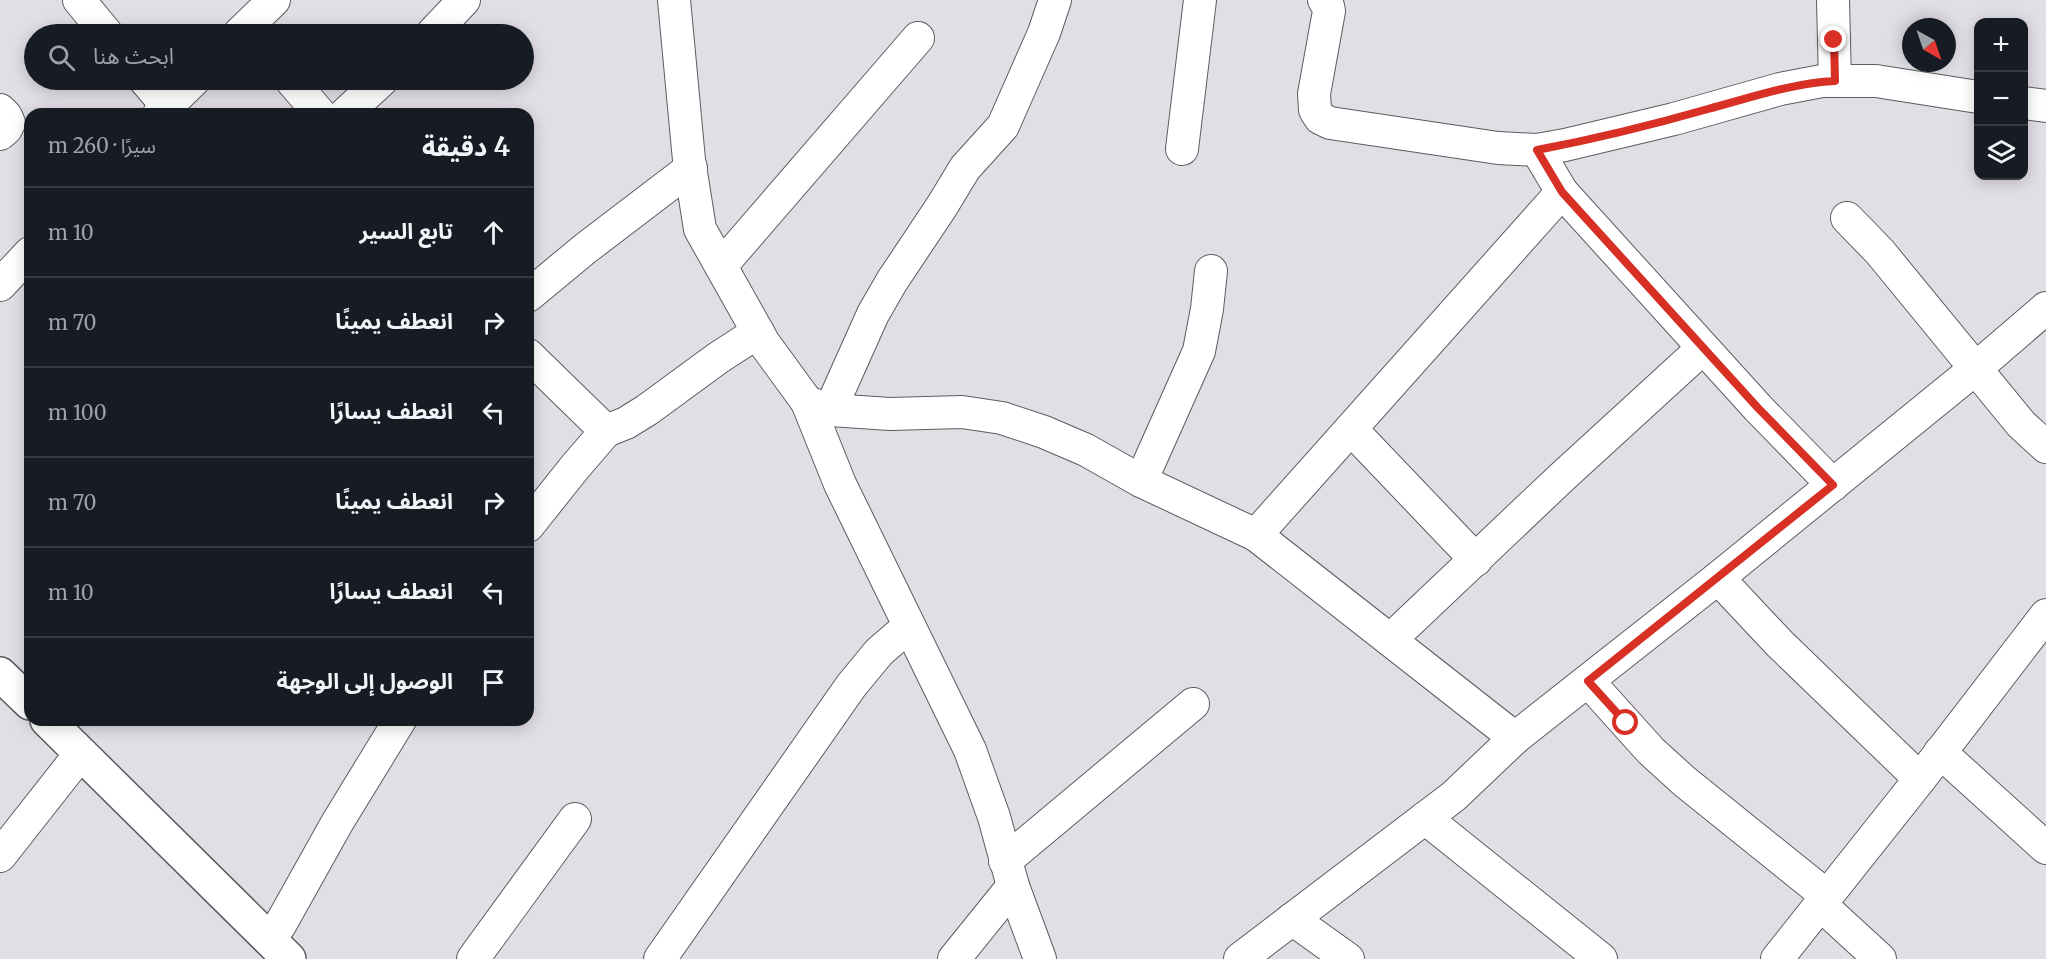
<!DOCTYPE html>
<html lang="ar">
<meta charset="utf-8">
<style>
body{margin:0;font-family:Merriweather,"Noto Sans Arabic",serif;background:#242831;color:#f1f3f6;direction:rtl}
.controls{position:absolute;right:18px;top:18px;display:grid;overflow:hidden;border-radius:12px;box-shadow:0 3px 15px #0003}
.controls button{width:54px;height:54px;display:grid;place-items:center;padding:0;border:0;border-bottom:2px solid #363941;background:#171b24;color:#f1f3f6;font:30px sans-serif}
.compass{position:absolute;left:1902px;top:18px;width:54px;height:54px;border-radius:50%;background:#171b24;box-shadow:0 3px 15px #0003;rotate:140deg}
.stop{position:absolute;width:18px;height:18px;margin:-14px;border:4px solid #d93025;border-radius:50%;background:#fff}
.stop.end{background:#d93025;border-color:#fff;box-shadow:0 2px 6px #0008}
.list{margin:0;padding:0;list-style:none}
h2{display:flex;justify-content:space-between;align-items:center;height:78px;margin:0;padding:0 24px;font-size:26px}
h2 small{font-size:20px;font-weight:400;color:#9ea1a6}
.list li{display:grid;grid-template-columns:39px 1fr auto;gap:18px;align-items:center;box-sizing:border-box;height:90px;padding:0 24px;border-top:2px solid #363941}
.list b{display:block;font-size:22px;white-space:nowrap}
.list em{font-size:20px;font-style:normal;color:#9ea1a6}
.icon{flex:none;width:33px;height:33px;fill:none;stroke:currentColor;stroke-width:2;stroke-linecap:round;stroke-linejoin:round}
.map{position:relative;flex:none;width:2046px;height:959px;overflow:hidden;direction:ltr}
.search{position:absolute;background:#171b24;box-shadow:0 3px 15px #0003;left:24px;top:24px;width:510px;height:66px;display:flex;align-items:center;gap:15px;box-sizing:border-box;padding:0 21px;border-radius:33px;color:#9ea1a6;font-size:22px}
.panel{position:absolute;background:#171b24;box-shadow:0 3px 15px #0003;left:24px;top:108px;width:510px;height:618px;border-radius:18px;direction:rtl}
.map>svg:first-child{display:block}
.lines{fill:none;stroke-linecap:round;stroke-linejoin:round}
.street-casing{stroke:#5d5b60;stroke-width:34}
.secondary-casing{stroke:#5d5b60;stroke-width:36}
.street{stroke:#fff;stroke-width:32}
.secondary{stroke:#fff;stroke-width:33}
.route{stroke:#d93025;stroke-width:8}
</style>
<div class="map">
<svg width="2046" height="959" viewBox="0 0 2046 959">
<rect width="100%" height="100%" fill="#e1dee5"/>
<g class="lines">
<defs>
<g id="street">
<polyline points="79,0 107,34"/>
<polyline points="674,0 689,160 700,229 764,343 807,402 840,484 970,750 994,817 1013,886 1040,959"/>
<polyline points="1324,0 1328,6 1329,11 1314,94 1315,110 1320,118 1330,123 1498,148 1537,150 1565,145 1674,119 1780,89 1822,81 1876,81 1978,97"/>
<polyline points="1833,0 1835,81"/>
<polyline points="239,34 274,0"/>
<polyline points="432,34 464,0"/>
<polyline points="145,80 167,106"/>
<polyline points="291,80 320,114"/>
<polyline points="2024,103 2046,106"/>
<polyline points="0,110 6,116 9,123 6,129 0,134"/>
<polyline points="159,114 194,80"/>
<polyline points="345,114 382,80"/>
<polyline points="1182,149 1200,0"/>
<polyline points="1562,192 1758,408 1833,485"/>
<polyline points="1847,218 1880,252 2021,424 2046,447"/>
<polyline points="721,266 918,38"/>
<polyline points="0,285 30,253"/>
<polyline points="528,296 586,248 691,168"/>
<polyline points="528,355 606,431"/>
<polyline points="807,402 830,410 890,414 962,412 1002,418 1044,432 1086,450 1141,481 1256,535 1515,738"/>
<polyline points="830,410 873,314 892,281 942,206 965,168 1003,126 1044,33 1055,0"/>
<polyline points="1351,429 1476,560"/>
<polyline points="1141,481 1199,351 1207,309 1211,271"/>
<polyline points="528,526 575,467 606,431 626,423 647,410 718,358 758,332"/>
<polyline points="1256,535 1562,192 1537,150"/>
<polyline points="1718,578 1780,644 1920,779"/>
<polyline points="1390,640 1561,478 1703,348"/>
<polyline points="1588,681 1651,751 1684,781 1827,896"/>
<polyline points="1940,752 2046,848"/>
<polyline points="1425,818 1601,959"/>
<polyline points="0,856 81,753"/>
<polyline points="1005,861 1193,704"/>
<polyline points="1820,904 1880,959"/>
<polyline points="1292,919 1348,959"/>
<polyline points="270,939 280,925 337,823 400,720"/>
<polyline points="473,959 575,819"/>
<polyline points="660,959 851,686 879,652 909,626"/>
<polyline points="954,959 1013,886"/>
<polyline points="1240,959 1454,796 1515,738 1718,578 1975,369 2046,308"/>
<polyline points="1777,959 1920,779 2046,615"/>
</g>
<g id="secondary">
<polyline points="0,674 30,703"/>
<polyline points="47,720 289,959"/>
</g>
</defs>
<!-- street casing -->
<use href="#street" class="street-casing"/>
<!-- secondary casing -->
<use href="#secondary" class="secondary-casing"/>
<!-- street -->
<use href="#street" class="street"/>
<!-- secondary -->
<use href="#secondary" class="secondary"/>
</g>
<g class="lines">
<!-- route -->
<path class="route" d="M1626 723 1588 681 1833 485 1758 408 1562 192 1537 150C1595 139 1652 125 1708 109 1750 98 1792 83 1835 81L1834 40"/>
</g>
</svg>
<div class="controls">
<button>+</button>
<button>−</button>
<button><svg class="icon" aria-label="layers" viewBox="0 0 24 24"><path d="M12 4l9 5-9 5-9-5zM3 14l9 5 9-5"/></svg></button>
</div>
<svg class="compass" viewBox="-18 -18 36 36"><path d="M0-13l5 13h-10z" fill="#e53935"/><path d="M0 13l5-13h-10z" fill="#9ea1a6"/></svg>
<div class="stop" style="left:1626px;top:723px"></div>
<div class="stop end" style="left:1834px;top:40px"></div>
<div class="search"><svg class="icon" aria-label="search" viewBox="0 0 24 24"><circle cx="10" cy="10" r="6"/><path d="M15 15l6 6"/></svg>ابحث هنا</div>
<section class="panel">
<h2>4 دقيقة<small>سيرًا · 260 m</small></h2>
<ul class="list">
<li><svg class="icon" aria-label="ahead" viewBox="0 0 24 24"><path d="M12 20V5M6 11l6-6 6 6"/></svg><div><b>تابع السير</b></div><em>10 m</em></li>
<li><svg class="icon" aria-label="right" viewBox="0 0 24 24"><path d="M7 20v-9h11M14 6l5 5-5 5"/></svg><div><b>انعطف يمينًا</b></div><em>70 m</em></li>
<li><svg class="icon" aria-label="left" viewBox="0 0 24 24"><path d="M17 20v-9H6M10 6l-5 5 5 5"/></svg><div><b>انعطف يسارًا</b></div><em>100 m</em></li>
<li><svg class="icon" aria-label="right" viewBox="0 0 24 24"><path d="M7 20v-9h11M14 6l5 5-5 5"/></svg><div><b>انعطف يمينًا</b></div><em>70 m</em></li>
<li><svg class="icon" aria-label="left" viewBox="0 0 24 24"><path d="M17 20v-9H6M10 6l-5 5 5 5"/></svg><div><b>انعطف يسارًا</b></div><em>10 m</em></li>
<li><svg class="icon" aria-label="arrive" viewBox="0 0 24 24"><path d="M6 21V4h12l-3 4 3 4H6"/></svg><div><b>الوصول إلى الوجهة</b></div></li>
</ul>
</section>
</div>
